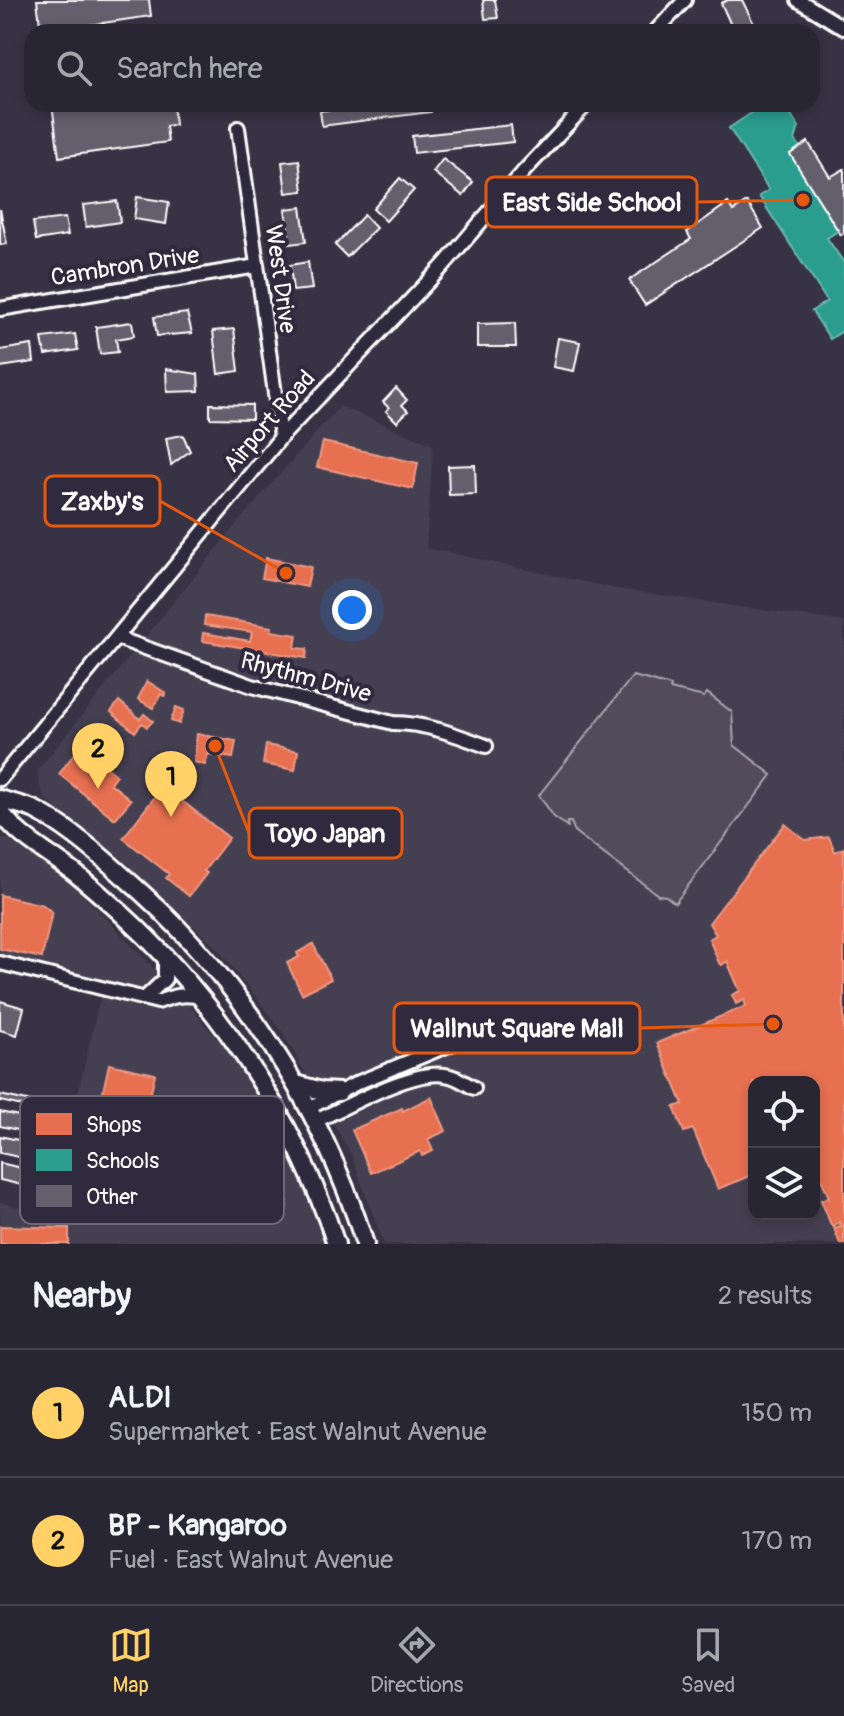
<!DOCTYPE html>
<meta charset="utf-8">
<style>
body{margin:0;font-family:Pangolin,sans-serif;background:#312e3c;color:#f1f3f6}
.controls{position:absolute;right:24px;bottom:24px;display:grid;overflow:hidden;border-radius:16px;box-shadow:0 4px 12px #0003}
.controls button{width:72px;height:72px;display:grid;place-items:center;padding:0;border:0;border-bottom:2px solid #45434f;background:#292634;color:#f1f3f6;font:40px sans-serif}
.you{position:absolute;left:352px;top:610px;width:28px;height:28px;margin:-20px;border:6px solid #fff;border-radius:50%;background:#1a73e8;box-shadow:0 0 0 12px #1a73e833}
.badge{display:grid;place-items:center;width:52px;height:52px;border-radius:50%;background:#ffd166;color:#111;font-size:26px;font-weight:700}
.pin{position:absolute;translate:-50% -66px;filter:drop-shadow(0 2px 4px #0008)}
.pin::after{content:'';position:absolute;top:42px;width:28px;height:24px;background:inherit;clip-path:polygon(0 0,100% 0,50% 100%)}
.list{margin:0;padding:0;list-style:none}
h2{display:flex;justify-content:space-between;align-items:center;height:104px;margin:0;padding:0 32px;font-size:34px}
h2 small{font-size:26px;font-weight:400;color:#a5a5ac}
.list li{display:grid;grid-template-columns:52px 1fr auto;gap:24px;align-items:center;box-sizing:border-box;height:128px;padding:0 32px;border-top:2px solid #45434f}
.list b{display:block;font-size:30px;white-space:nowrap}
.list p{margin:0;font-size:26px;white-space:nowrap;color:#a5a5ac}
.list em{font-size:26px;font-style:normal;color:#a5a5ac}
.icon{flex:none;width:44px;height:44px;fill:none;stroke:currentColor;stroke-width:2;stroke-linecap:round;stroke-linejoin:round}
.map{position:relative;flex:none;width:844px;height:1244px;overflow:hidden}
.search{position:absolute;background:#292634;box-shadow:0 4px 12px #0003;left:24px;right:24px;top:24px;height:88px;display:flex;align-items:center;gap:20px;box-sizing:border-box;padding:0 28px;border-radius:24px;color:#a5a5ac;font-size:30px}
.sheet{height:360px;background:#292634}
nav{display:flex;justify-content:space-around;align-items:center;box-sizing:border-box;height:112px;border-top:2px solid #45434f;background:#292634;font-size:22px;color:#a5a5ac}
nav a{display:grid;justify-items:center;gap:4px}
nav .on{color:#ffd166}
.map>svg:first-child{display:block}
.built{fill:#444051;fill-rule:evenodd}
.green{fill:#514c5c;stroke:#a8a6ae;stroke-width:2}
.shops{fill:#e76f51;stroke:#ee9a85;stroke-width:2}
.schools{fill:#2a9d8f;stroke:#6abab1;stroke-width:2}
.building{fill:#635f6d;stroke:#fff;stroke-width:2}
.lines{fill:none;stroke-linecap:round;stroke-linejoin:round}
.minor-casing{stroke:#fff;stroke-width:18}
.major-casing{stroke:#fff;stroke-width:22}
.minor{stroke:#2f2a3d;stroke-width:12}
.major{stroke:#2f2a3d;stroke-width:16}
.labels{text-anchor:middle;stroke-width:8;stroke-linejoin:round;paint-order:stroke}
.street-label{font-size:24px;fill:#fff;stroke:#2f2a3d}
.key{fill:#2f2a3d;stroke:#6d6a77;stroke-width:2}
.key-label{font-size:22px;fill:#fff}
.leader{fill:none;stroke:#e8590c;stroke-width:3}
.callout-dot{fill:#e8590c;stroke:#2f2a3d;stroke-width:3}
.callout{fill:#2f2a3d;stroke:#e8590c;stroke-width:3}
.callout-label{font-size:26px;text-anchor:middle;font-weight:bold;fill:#fff}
</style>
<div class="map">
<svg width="844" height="1244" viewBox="0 0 844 1244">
<rect width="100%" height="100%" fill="#373345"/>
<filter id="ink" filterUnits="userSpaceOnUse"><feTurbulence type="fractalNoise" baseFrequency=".0125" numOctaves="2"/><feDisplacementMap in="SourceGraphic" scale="16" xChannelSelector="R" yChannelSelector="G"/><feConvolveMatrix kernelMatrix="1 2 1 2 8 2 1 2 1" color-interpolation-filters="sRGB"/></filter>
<g filter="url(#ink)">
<!-- built -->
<g class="built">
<path d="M340 406 433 445 426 548 617 589 844 622V1244H384L351 1154 282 1031 219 950 124 861 45 799 39 782 38 770 244 515ZM754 1082H814V1214H754Z"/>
<polygon points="0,837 6,839 63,874 190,1006 213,1035 236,1055 292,1156 325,1244 0,1244 0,1202 29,1210 57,1213 74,1209 76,1196 76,1102 101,994 0,970"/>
</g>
<!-- green -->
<polygon class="green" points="633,676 671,686 670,689 704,697 707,693 732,712 734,745 772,775 675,903 666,896 658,895 575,832 571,822 567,822 568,827 554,817 539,795"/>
<!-- shops -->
<g class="shops">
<polygon points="323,442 418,463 413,489 317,467"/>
<polygon points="266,558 311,567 307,587 262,578"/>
<polygon points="205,616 272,627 271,631 297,635 295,648 307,649 306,658 202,641 203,633 250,641 252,632 204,625"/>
<polygon points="147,681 166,693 164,696 161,694 153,708 138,699"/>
<polygon points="119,701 140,719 144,714 153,721 147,727 142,723 135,732 111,712"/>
<polygon points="176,707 184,710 179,724 171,721"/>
<polygon points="197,734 236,741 233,758 208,754 205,765 194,762"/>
<polygon points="266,745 298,751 295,770 263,764"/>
<polygon points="74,754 94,770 100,762 116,775 110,783 131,800 115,819 59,774"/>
<polygon points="170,777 183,787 176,796 229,838 204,871 207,873 189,896 166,878 169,874 123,838"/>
<polygon points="785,824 805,840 829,837 835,852 844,848 844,1244 840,1244 834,1228 841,1226 839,1222 833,1226 831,1225 821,1200 829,1197 819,1174 814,1176 814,1082 754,1082 754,1174 718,1189 693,1129 684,1132 674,1107 683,1104 657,1043 746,1006 744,1000 736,1004 732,995 740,991 727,961 722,965 719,963 709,939 716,935 709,923"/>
<polygon points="0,895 43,905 52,912 42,958 0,949"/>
<polygon points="313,944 331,979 302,994 287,963 299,957 297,953"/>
<polygon points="109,1064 155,1074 147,1110 101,1100"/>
<polygon points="431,1097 446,1131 428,1139 433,1151 422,1156 420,1151 371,1173 352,1130 402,1108 403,1111"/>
<polygon points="247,1192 288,1201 284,1221 258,1218 258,1214 243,1211"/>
<polygon points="0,1226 69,1228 69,1244 0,1244"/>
</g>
<!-- schools -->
<polygon class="schools" points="765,104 783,104 799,127 795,140 800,147 790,154 838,231 827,238 844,263 844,330 830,339 812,311 827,301 759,196 769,190 729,128"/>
<!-- building -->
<g class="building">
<polygon points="37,0 149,0 151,16 41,32"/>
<polygon points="483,0 495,0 498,18 485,19"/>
<polygon points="728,0 742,0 758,32 734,32 721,3"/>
<polygon points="52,104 173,104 175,125 166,126 168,142 59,157"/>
<polygon points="375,104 430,104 431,112 322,126 320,111"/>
<polygon points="511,125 513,142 414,153 412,136"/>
<polygon points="808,142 830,177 844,169 844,233 841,235 790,154"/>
<polygon points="443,159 473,182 463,196 433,172"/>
<polygon points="299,160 303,191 286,193 282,162"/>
<polygon points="400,178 414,190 386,221 373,209"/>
<polygon points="137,197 169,202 166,224 134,219"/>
<polygon points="117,201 120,222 86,227 83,205"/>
<polygon points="747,202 763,228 645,305 629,280 691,239 687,232 728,203 733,211"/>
<polygon points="301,207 306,242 290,244 285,209"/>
<polygon points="0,209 7,244 0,245"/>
<polygon points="364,215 376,228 347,257 335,245"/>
<polygon points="65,218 68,235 36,240 33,222"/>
<polygon points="308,262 312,289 293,291 290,265"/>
<polygon points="187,313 192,333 157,336 154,317"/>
<polygon points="132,322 134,336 116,339 118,352 100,354 96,327"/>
<polygon points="515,323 516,347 477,347 477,324"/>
<polygon points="234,329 239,371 218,374 213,331"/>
<polygon points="75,334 78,350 45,355 42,338"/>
<polygon points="558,338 580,342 574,371 553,367"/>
<polygon points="32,345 34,362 0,367 0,350"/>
<polygon points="166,369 198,374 199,391 167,392"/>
<polygon points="396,388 407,400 402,405 408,411 397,422 386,411 389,408 383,402"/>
<polygon points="210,404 252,405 252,419 210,418"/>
<polygon points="183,435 190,451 171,465 166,438"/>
<polygon points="475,465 476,494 449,495 448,466"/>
<polygon points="0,1001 24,1008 17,1035 0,1030"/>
<polygon points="0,1095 63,1109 62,1115 0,1101"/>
<polygon points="0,1112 52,1123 49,1137 0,1126"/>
<polygon points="0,1136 50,1147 46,1163 0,1153"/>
<polygon points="0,1163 43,1173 40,1189 0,1180"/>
</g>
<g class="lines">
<defs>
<g id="minor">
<polyline points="798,0 844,28"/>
<polyline points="655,32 685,0"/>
<polyline points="238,128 281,437"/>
<polyline points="0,309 257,266"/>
<path d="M117 638 252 686 393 723C425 723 457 735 486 746"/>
<polyline points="0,779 281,437 443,266 525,170 587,104"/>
<path d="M0 963 158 1002C173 996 184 993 201 997"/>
<polyline points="146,997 165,979 165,957"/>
<polyline points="309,1108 359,1082 454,1043"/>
<path d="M316 1121C346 1107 413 1069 445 1075 456 1076 465 1083 474 1088"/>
</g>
<g id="major">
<path d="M0 799C11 803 24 805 35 810 63 824 100 855 123 876 237 974 320 1101 365 1244"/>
<path d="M0 811C20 838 38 846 64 865 84 879 102 896 120 912 219 1002 294 1117 336 1244"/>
<polyline points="296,1084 322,1091 339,1092"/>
</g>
</defs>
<!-- minor casing -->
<use href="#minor" class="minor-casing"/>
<!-- major casing -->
<use href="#major" class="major-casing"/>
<!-- minor -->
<use href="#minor" class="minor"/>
<!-- major -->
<use href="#major" class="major"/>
</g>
</g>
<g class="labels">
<!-- street labels -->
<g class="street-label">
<text transform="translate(125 266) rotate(-9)" y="8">Cambron Drive</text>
<text transform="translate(281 279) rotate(82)" y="8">West Drive</text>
<text transform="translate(269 421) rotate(-49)" y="8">Airport Road</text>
<text transform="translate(306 677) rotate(15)" y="8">Rhythm Drive</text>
</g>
</g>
<!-- legend -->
<rect x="20" y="1096" width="264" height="128" rx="12" class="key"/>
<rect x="36" y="1113" width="36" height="22" fill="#e76f51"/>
<rect x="36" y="1149" width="36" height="22" fill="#2a9d8f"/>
<rect x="36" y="1185" width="36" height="22" fill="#635f6d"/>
<g class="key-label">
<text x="86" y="1132">Shops</text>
<text x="86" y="1168">Schools</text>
<text x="86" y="1204">Other</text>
</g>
<!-- callouts -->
<path class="leader" d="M803 200L697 202M286 573L160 501M215 746L249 833M773 1024L640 1028"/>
<g class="callout-dot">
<circle cx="803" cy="200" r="8"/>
<circle cx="286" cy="573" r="8"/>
<circle cx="215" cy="746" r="8"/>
<circle cx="773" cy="1024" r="8"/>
</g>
<g class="callout">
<rect x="486" y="177" width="211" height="50" rx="8"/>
<rect x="45" y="476" width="115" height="50" rx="8"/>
<rect x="249" y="808" width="153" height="50" rx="8"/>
<rect x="394" y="1003" width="246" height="50" rx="8"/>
</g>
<g class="callout-label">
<text x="592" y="211">East Side School</text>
<text x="102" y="510">Zaxby's</text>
<text x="325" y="842">Toyo Japan</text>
<text x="517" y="1037">Wallnut Square Mall</text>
</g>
</svg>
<div class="controls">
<button><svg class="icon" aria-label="locate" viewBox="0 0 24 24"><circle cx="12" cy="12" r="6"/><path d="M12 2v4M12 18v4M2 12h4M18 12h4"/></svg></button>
<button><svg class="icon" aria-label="layers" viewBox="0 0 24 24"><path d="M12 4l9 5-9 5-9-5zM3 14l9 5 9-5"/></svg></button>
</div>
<div class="you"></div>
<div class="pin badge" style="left:171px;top:817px">1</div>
<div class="pin badge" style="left:98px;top:789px">2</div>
<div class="search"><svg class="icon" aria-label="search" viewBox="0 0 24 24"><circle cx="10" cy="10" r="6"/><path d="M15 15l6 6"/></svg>Search here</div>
</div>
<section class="sheet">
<h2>Nearby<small>2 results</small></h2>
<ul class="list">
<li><span class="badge">1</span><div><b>ALDI</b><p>Supermarket · East Walnut Avenue</p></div><em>150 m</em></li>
<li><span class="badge">2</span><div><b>BP - Kangaroo</b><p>Fuel · East Walnut Avenue</p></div><em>170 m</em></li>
</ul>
</section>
<nav>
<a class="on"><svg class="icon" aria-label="map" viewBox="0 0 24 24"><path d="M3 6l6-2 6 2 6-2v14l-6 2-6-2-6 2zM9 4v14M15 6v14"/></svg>Map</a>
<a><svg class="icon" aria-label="directions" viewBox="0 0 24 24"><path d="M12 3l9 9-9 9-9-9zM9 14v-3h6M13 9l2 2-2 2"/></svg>Directions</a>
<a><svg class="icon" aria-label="saved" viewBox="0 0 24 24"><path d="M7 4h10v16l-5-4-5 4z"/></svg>Saved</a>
</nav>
